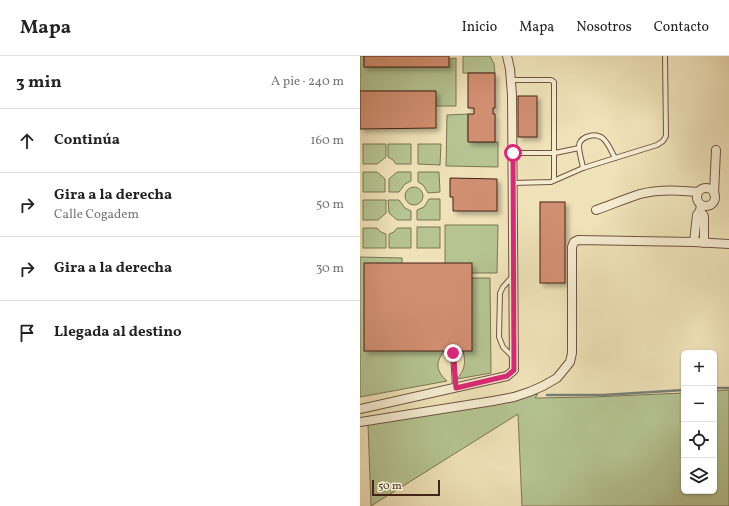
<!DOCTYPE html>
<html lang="es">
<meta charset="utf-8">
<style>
body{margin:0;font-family:Vollkorn,serif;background:#f6f6f6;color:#222}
.controls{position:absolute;right:12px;bottom:12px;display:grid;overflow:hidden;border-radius:6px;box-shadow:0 1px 3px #0004}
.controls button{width:36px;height:36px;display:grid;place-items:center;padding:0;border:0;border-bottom:1px solid #e0e0e0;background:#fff;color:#222;font:20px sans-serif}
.scale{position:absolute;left:12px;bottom:10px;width:68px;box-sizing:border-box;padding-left:4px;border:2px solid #432418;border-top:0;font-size:11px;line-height:14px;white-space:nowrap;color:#432418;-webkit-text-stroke:3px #f5ecd1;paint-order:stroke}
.stop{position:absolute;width:12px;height:12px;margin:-9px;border:3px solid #db2777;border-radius:50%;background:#fff}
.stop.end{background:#db2777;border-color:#fff;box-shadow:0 1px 4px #0008}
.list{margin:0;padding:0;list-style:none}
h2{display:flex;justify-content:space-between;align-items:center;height:52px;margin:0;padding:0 16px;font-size:17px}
h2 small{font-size:13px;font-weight:400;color:#767676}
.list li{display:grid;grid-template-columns:26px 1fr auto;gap:12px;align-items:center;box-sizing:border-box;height:64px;padding:0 16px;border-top:1px solid #e0e0e0}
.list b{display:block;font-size:15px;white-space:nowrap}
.list p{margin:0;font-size:13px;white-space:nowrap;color:#767676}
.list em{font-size:13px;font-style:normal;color:#767676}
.icon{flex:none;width:22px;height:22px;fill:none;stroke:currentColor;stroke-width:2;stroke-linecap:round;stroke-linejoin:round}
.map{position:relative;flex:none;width:369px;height:450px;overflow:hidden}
header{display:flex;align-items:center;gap:24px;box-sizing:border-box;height:56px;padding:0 20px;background:#fff;border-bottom:1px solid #e0e0e0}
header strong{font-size:19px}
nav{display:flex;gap:22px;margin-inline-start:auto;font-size:14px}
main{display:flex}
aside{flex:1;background:#fff}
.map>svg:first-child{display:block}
.green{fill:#b5c492;stroke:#7c7455}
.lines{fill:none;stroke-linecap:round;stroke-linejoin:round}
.stream{stroke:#778076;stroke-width:2.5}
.building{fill:#d18f71;stroke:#432418;filter:url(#shadow)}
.service-casing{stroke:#6e5440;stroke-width:6}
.minor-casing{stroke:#6e5440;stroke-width:10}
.service{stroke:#f5ecd1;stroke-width:4}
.minor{stroke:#f5ecd1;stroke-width:8}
.route{stroke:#db2777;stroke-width:5}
</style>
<header>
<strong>Mapa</strong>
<nav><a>Inicio</a><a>Mapa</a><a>Nosotros</a><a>Contacto</a></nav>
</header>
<main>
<aside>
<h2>3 min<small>A pie · 240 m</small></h2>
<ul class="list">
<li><svg class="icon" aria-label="ahead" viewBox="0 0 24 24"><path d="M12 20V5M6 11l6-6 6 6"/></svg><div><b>Continúa</b></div><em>160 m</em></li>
<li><svg class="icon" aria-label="right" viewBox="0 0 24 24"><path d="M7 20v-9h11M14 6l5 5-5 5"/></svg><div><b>Gira a la derecha</b><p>Calle Cogadem</p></div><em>50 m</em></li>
<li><svg class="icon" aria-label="right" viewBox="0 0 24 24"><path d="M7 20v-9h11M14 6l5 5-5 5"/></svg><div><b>Gira a la derecha</b></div><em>30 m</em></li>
<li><svg class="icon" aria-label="arrive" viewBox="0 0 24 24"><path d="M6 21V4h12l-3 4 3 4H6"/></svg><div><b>Llegada al destino</b></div></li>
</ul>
</aside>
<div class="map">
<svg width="369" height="450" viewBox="0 0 369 450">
<defs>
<filter id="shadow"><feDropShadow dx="3.5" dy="3.5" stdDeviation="2" flood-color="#0004"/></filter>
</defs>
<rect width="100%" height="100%" fill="#efe2b8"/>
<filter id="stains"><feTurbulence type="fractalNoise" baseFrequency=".005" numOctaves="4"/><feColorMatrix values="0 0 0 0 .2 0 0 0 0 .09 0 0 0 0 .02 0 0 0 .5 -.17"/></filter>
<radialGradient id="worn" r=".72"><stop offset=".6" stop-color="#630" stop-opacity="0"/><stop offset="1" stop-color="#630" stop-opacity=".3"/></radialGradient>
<!-- green -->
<g class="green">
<polygon points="0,0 4,0 4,11 88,11 89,3 96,2 96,50 76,50 75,35 0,35"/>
<polygon points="103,0 130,0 134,8 135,17 103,17"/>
<polygon points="108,58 108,86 138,86 138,111 86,110 87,59"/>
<polygon points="3,88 26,88 26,101 17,108 3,108"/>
<polygon points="28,88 51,88 51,108 36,108 33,104 28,101"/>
<polygon points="58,88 81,88 80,109 58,108"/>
<polygon points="3,116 17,116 25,123 25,136 3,136"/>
<polygon points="37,116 51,116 51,125 45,128 39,136 29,136 29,123"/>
<polygon points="58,116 79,116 80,136 68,137 63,129 58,126"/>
<circle cx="54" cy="140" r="9"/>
<polygon points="69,143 80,143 80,164 57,164 57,154 64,151"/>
<polygon points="3,144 26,144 26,157 18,164 3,164"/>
<polygon points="28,144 39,144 45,152 51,155 51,164 37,164 29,157"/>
<polygon points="85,169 138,169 137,217 112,217 85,207"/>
<rect x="57" y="171" width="23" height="21"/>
<polygon points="3,172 17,172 21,176 26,178 26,192 3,192"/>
<polygon points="37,172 51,172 51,192 29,192 29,178 34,176"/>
<path d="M0 201 42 202V207L84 295C75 307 76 315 87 325L0 341Z"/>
<path d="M112 222H130L131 317 97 323C105 314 106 306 103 295Z"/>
<polygon points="369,334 369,450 162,450 158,358 11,450 8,368 132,349 178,338 175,342 233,341 324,337 324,435 354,435 354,335"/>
</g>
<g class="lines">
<!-- stream -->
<g class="stream">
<polyline points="354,332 369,332"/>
<polyline points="187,339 243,339 324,334"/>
</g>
</g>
<!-- building -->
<g class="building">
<rect x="4" y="0" width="85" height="11"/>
<polygon points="108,17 135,17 135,52 133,52 133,58 135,58 135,86 108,86 108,58 114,58 114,52 108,52"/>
<polygon points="0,35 76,35 76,72 0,73"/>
<rect x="158" y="40" width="19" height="41"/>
<polygon points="90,122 137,123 137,155 93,155 93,141 90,141"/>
<rect x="180" y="146" width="25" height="81"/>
<rect x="4" y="207" width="108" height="88"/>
</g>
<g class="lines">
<defs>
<g id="service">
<polyline points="151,24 191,24 194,26 194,124"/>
<polyline points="153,97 195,97 219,92"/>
<path d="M223 112C222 105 219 97 219 90 219 86 222 83 226 81 244 74 248 89 255 102"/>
<polyline points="153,127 191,126 223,112 297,89 303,85 306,80 305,0"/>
<polyline points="152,221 143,231 140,237 139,281 143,291 153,301"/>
<polyline points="93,297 95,331"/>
</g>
<g id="minor">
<circle cx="346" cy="141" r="9"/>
<polyline points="354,137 356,94"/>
<path d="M236 154C250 149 265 143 280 138 298 133 320 134 338 136"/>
<polyline points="340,155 344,160 344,187"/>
<polyline points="334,186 337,159 340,155 341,149"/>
<polyline points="0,353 147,320 154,314 152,39 150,13 147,0"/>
<polyline points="0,366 133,345 154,341 169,336 183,330 197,322 210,306 212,297 212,191 214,186 218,184 334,186 369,188"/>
</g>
</defs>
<!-- service casing -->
<use href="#service" class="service-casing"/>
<!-- minor casing -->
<use href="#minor" class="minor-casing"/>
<!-- service -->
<use href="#service" class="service"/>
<!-- minor -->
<use href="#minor" class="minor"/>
</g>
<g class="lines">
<!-- route -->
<polyline class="route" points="93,297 96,332 147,320 154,314 153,97"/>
</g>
<rect width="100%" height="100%" filter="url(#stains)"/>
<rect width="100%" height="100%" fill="url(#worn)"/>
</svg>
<div class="controls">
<button>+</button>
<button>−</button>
<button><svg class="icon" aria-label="locate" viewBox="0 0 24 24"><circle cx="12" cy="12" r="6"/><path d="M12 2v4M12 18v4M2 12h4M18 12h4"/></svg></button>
<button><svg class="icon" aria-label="layers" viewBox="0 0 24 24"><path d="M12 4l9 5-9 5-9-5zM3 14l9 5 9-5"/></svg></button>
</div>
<div class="scale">50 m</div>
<div class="stop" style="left:153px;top:97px"></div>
<div class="stop end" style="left:93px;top:297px"></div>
</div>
</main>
